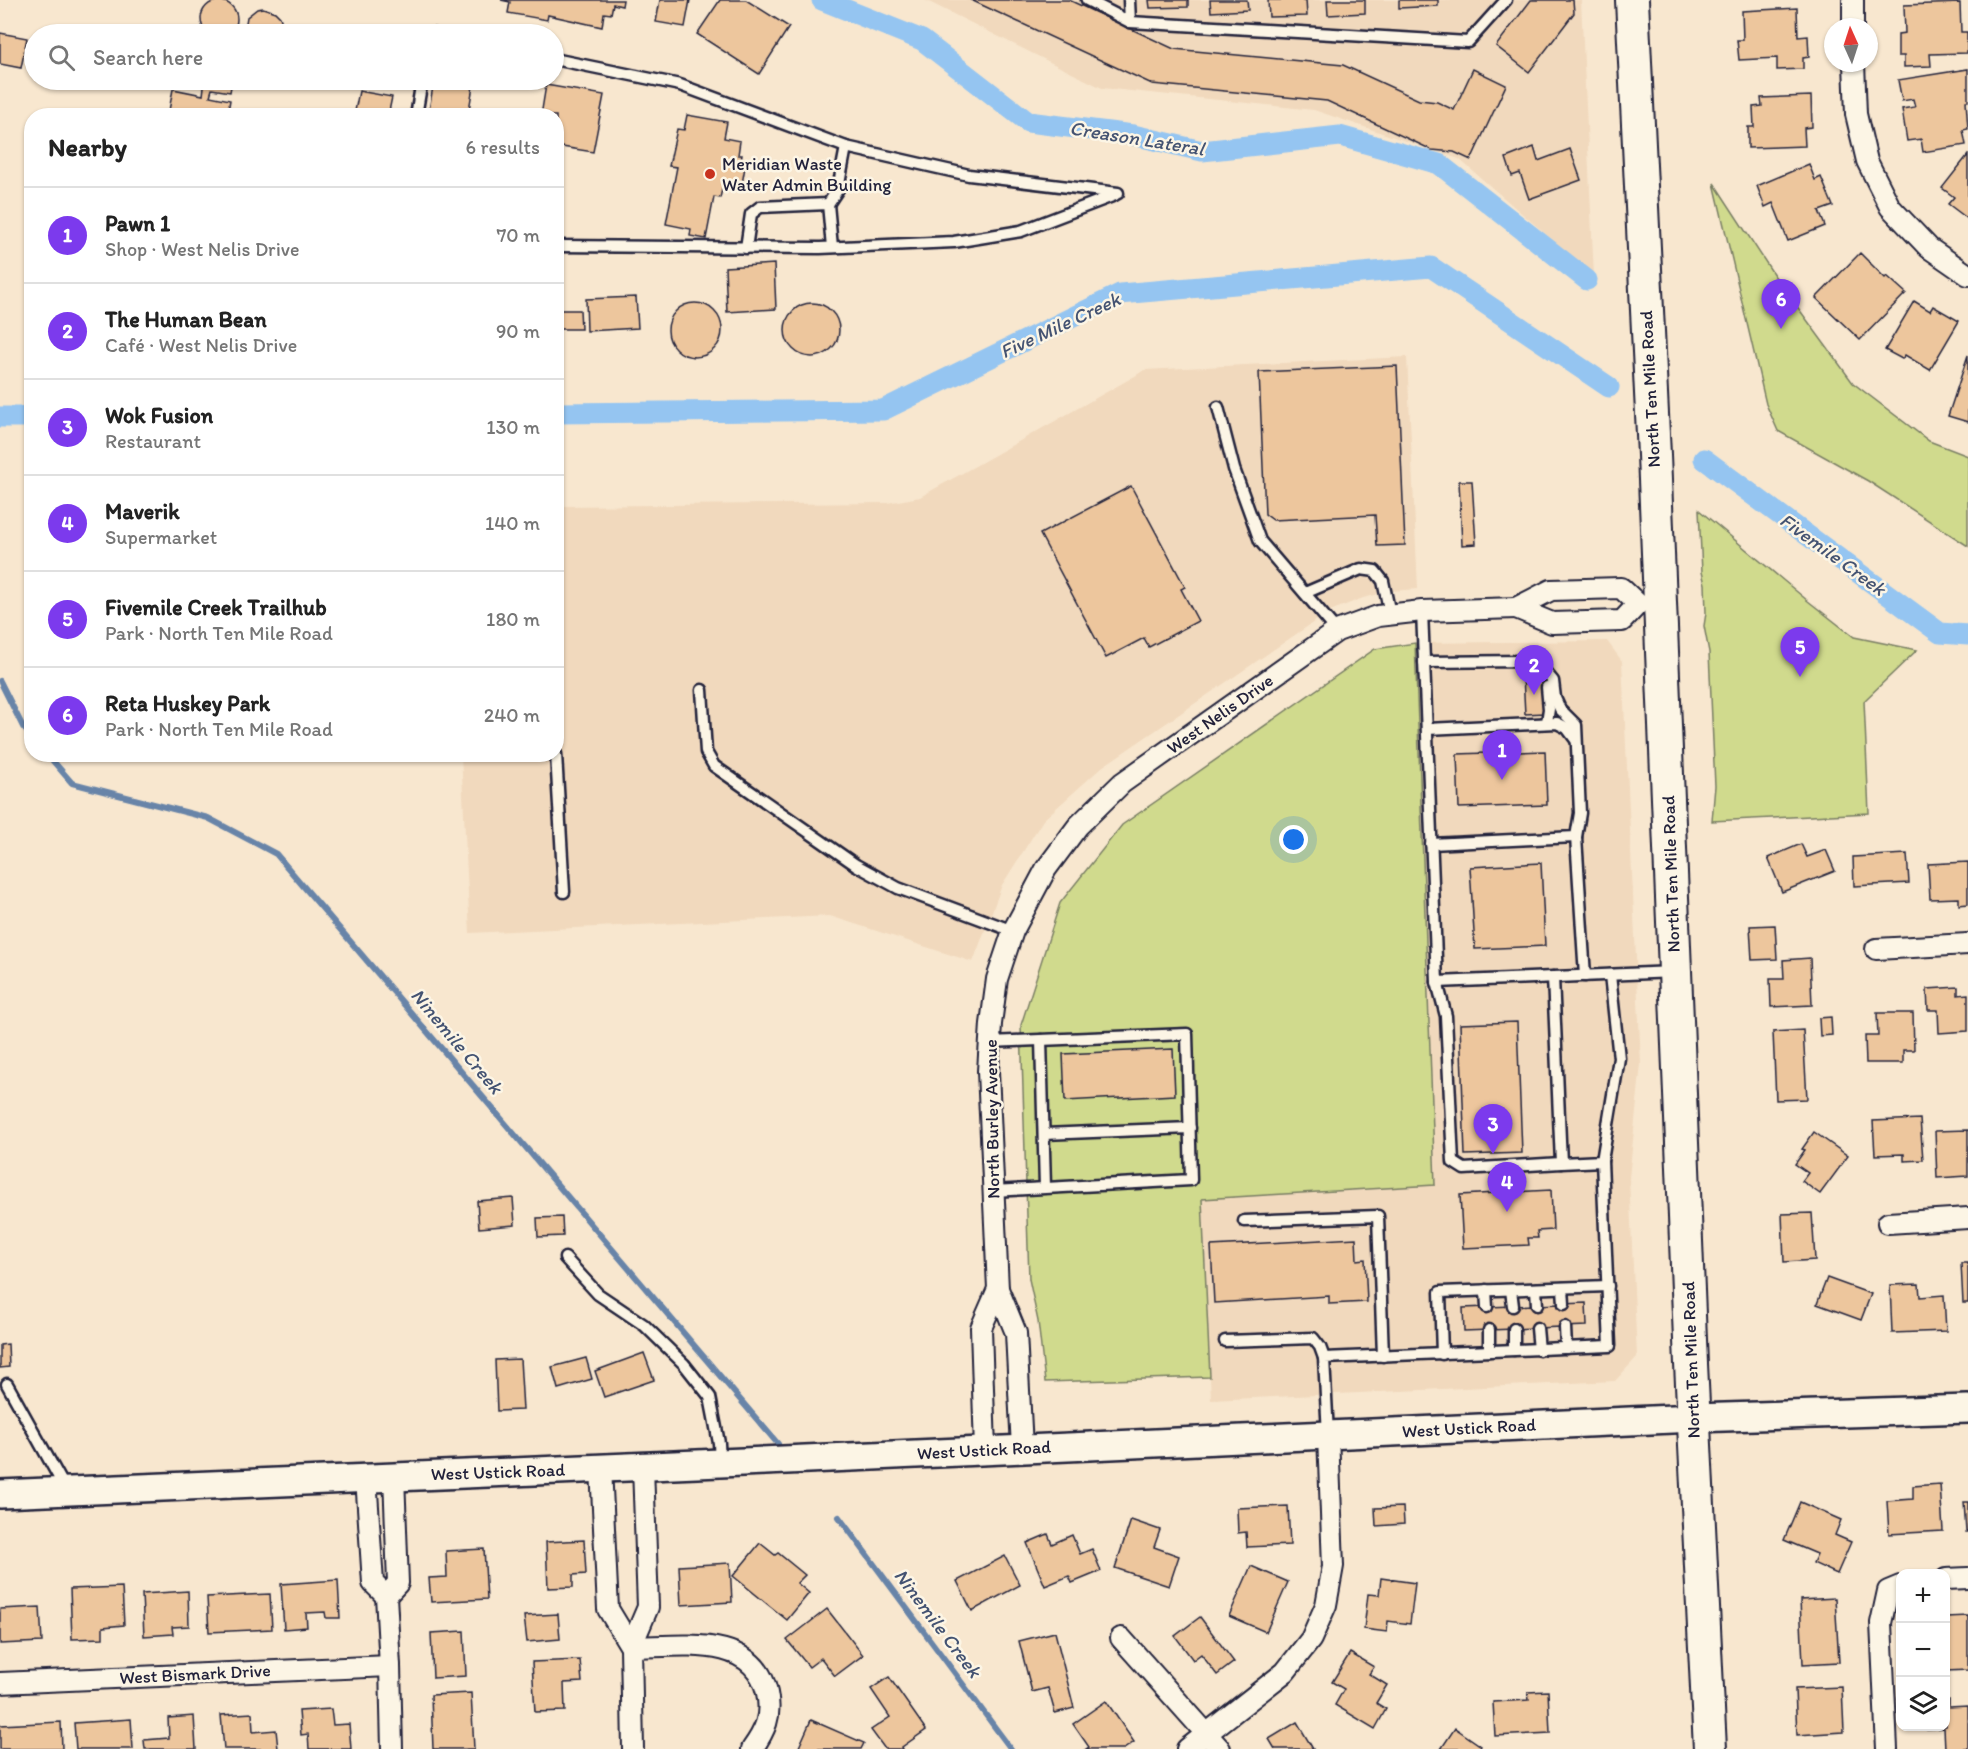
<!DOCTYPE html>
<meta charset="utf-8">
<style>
body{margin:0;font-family:Itim,sans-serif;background:#f2f2f2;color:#222}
.controls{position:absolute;right:18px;bottom:18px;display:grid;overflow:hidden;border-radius:12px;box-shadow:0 2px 4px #0004}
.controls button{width:54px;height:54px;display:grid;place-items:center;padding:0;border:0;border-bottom:2px solid #e0e0e0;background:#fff;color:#222;font:30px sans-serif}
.compass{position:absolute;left:1824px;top:18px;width:54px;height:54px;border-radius:50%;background:#fff;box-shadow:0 2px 4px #0004;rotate:357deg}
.you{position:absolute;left:1294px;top:840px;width:21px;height:21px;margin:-15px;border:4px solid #fff;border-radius:50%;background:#1a73e8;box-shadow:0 0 0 9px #1a73e833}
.badge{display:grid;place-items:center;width:39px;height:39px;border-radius:50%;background:#7c3aed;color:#fff;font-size:20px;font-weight:700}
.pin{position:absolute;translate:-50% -50px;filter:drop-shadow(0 2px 3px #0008)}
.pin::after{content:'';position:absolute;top:32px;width:21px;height:18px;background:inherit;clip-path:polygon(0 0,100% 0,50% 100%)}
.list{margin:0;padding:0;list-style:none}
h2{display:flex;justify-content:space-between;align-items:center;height:78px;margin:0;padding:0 24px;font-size:26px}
h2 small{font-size:20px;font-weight:400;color:#767676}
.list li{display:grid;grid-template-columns:39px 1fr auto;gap:18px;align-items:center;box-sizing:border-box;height:96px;padding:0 24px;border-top:2px solid #e0e0e0}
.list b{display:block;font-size:22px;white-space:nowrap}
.list p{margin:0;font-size:20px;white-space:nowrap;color:#767676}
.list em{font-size:20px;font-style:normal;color:#767676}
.icon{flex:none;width:33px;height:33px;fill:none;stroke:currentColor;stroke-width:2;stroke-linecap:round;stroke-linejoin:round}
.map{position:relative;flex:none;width:1968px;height:1749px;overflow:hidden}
.search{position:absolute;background:#fff;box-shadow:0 2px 4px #0004;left:24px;top:24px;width:540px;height:66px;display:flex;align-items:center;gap:15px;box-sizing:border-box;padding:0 21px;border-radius:33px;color:#767676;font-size:22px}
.panel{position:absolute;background:#fff;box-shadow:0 2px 4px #0004;left:24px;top:108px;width:540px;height:654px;border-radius:24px}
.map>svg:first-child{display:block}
.built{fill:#f1d9bd}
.green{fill:#d0da8d;stroke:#797e64;stroke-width:1.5}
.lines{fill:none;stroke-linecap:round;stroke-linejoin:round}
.stream{stroke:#6784a8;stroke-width:6}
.canal{stroke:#95c5f1;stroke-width:21}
.building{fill:#edc69d;stroke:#22223b;stroke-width:1.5}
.service-casing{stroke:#22223b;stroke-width:15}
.minor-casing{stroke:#22223b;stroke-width:24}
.secondary-casing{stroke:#22223b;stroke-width:32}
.primary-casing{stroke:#22223b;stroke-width:36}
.service{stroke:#fcf5e5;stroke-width:10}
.minor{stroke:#fcf5e5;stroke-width:20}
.secondary{stroke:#fcf5e5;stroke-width:27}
.primary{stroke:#fcf5e5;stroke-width:32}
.poi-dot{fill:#c8321e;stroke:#fcf5e5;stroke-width:2}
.labels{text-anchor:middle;stroke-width:5;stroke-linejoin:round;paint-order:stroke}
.poi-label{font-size:18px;fill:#22223b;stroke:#fcf5e5;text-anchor:start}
.street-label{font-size:18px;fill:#22223b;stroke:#fcf5e5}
.water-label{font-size:20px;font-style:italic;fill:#445372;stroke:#fcf5e5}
</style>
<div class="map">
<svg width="1968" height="1749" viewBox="0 0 1968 1749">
<rect width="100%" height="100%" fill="#f8e7cf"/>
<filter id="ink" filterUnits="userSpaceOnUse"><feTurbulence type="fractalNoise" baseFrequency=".0167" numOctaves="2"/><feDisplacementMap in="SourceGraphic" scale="12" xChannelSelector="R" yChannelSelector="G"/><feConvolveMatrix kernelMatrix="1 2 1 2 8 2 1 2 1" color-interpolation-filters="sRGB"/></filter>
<g filter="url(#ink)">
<!-- built -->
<g class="built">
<polygon points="925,0 1581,0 1594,276 1459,159 1314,110 1102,88"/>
<polygon points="1407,357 1418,589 1391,591 1363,598 1330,611 1102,767 1043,820 1002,885 973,962 830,916 470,933 461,755 556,754 557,506 887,503 920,497 1135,376 1144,370"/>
<polygon points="1607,641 1622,661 1641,1064 1629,1178 1637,1357 1615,1381 1211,1400 1202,1199 1435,1184 1415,643"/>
</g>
<!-- green -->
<g class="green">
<polygon points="1714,183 1774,275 1853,383 1929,441 1968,456 1968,546 1868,481 1778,431 1766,404"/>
<polygon points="1699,510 1808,601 1854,637 1917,650 1864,701 1869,813 1712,821 1715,786 1709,652 1704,626 1706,613 1705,584 1702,572"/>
<polygon points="1415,643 1435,1185 1202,1199 1210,1377 1045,1382 1038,1321 1029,1279 1021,1025 1060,903 1122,825 1375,649"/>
</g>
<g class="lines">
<!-- stream -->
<g class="stream">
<polyline points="0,681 23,727 32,737"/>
<polyline points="47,754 72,783 208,818 276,854 778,1444"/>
<polyline points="839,1517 1011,1749"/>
</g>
<!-- canal -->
<g class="canal">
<polyline points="822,0 922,40 1028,122 1133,135 1202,151 1340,136 1439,164 1587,280"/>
<polyline points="556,413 883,410 1120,294 1431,267 1609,387"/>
<polyline points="0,417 32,417"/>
<polyline points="1704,459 1940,633 1968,635"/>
</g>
</g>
<!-- building -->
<g class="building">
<polygon points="501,0 623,0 622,6 613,4 611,14 604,13 602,27 548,15 547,20 508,13 510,2"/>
<polygon points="660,0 690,0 685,27 656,22"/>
<polygon points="720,0 746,0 789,27 759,74 697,34"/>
<polygon points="971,0 1069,0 1174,49 1343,65 1419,100 1437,102 1454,110 1473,69 1506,85 1471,160 1454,152 1432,150 1327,101 1152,84"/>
<polygon points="1149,0 1188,0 1188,7 1150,8"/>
<polygon points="1210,0 1247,0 1248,10 1211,12"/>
<polygon points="1268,0 1306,0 1307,16 1269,17"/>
<polygon points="1327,0 1365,0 1365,13 1328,15"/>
<polygon points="1399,0 1438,0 1438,6 1399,8"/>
<polygon points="1531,0 1573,0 1574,13 1529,72 1496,46"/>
<circle cx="219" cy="19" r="18"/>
<polygon points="1960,3 1961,32 1967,32 1967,53 1930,54 1931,66 1904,67 1904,56 1898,56 1898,34 1905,33 1904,5"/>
<polygon points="263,8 275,12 280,17 282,23 281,34 246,34 245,29 247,17 257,9"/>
<polygon points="1797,8 1798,37 1808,36 1809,57 1803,58 1803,69 1777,70 1777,58 1739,60 1737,40 1743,40 1742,11"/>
<polygon points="0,33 27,38 21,68 0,64"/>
<polygon points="1968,69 1968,101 1966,101 1968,129 1963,130 1966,145 1923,152 1921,139 1907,141 1902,109 1915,107 1913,99 1902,101 1898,80"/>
<polygon points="189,80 250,80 249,85 232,81 230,92 212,89 210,96 230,100 228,111 240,113 240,116 168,116 173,89 203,95 204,87 189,84"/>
<polygon points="434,80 474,80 468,116 429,111"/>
<polygon points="546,85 604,95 593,152 556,146 556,116 541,116"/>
<polygon points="359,91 392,97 388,116 354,116"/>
<polygon points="1811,96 1812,127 1804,128 1805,146 1748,148 1748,127 1754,127 1753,107 1762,106 1761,98"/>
<polygon points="687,115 727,122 724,138 740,141 738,155 742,155 740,166 745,167 742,184 724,181 720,198 714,197 706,239 690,236 691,229 666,224 677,167 669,166 677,129 684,130"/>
<polygon points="1534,147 1538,161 1570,149 1581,180 1529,199 1520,173 1512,176 1506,158"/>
<polygon points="1968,155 1968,219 1948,204 1954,197 1942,188"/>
<polygon points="1809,164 1815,180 1821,177 1833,206 1819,211 1825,226 1788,241 1773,203 1765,207 1757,186"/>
<polygon points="1860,253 1885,278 1887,276 1906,293 1860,340 1816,298"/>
<polygon points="774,264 776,309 727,312 725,267"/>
<polygon points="636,297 638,328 587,331 586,299"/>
<polygon points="1914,301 1930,311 1933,306 1959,321 1930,370 1905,355 1902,359 1885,350"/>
<circle cx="812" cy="330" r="27"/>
<circle cx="695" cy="330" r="27"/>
<polygon points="556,310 580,310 581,329 556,329"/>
<polygon points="1968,355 1968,422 1948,416"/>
<polygon points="1397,366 1405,545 1377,546 1375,515 1273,520 1265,514 1259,372"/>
<polygon points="1459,481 1472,481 1476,544 1462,545"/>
<polygon points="1131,486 1185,587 1181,589 1198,621 1149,647 1144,638 1106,658 1040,534"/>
<polygon points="1523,676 1542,676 1544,713 1525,714"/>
<polygon points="1545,751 1547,805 1459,808 1457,754"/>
<polygon points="1801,844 1807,857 1826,850 1835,871 1782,892 1768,858"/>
<polygon points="1907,854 1909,883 1854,886 1853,857"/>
<polygon points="1968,862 1968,904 1959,905 1959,898 1930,899 1928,864"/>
<polygon points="1541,863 1545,946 1475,949 1470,867"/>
<polygon points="1775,925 1777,959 1752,960 1750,926"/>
<polygon points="1810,958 1812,1005 1771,1007 1770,979 1784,979 1783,960"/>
<polygon points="1958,987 1958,995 1968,994 1968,1031 1939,1033 1938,1010 1928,1010 1927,989"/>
<polygon points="1877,1013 1913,1013 1914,1050 1903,1050 1903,1063 1866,1063 1865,1036 1878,1036"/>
<polygon points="1831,1017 1832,1035 1820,1036 1819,1018"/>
<polygon points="1517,1022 1522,1153 1465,1155 1460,1024"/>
<polygon points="1803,1030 1807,1099 1776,1100 1773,1032"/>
<polygon points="1173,1049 1175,1095 1065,1101 1063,1054"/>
<polygon points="1920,1119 1923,1160 1904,1161 1904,1154 1875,1155 1873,1121"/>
<polygon points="1968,1130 1968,1176 1937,1178 1935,1131"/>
<polygon points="1814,1132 1848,1156 1820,1194 1802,1181 1808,1173 1795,1164 1805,1150 1802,1149"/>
<polygon points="1551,1190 1553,1230 1537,1231 1538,1238 1528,1238 1529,1245 1463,1248 1460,1195"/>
<polygon points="513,1198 515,1225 479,1228 477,1201"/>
<polygon points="1812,1213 1815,1260 1784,1262 1782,1214"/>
<polygon points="562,1217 563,1236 538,1237 537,1218"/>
<polygon points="1356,1238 1357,1260 1365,1259 1367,1302 1329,1304 1329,1296 1214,1303 1211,1246"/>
<polygon points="1961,1263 1968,1263 1968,1303 1963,1303"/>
<polygon points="1827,1278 1871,1294 1861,1320 1817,1304"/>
<polygon points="1919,1284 1920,1297 1944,1295 1946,1331 1892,1333 1890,1285"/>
<polygon points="1586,1303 1587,1326 1464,1331 1463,1308"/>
<polygon points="8,1344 9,1367 0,1368 0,1345"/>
<polygon points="644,1353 654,1380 604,1397 595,1371"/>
<polygon points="586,1358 592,1379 558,1389 552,1367"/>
<polygon points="520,1359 523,1410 497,1411 495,1360"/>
<polygon points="1940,1484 1943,1531 1889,1534 1887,1501 1913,1499 1913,1486"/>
<polygon points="1800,1502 1841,1520 1835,1535 1851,1542 1837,1574 1813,1563 1817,1554 1784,1540"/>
<polygon points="1964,1502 1968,1502 1968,1532 1966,1532"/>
<polygon points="1288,1506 1290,1545 1247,1547 1246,1532 1238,1533 1237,1508"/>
<polygon points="1403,1507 1404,1524 1376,1526 1375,1508"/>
<polygon points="1131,1520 1160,1530 1154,1547 1179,1556 1169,1586 1115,1568"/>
<polygon points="1048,1534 1052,1544 1072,1535 1080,1554 1092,1549 1101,1571 1072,1583 1069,1576 1045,1586 1027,1543"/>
<polygon points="584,1540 586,1574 573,1575 573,1587 548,1588 546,1542"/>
<polygon points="760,1543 775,1555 778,1553 805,1575 797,1583 809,1593 787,1620 733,1576"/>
<polygon points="484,1549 487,1599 431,1602 429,1578 447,1577 446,1551"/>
<polygon points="1005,1556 1020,1585 972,1611 957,1581"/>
<polygon points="730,1563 732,1602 681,1605 679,1566"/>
<polygon points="1251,1566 1288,1582 1266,1632 1229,1616"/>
<polygon points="1381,1578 1415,1583 1410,1624 1388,1621 1387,1632 1364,1629 1368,1594 1379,1595"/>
<polygon points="338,1580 340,1618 326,1618 325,1612 306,1613 307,1627 284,1629 281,1584"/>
<polygon points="122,1587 124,1625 103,1627 103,1638 72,1639 70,1589"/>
<polygon points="188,1591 189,1626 172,1627 173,1634 144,1636 142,1594"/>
<polygon points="270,1594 272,1629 209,1632 207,1597"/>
<polygon points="1835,1598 1839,1662 1803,1664 1800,1600"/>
<polygon points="40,1607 42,1642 0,1644 0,1609"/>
<polygon points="827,1609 863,1655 835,1676 821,1658 809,1667 787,1640"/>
<polygon points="558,1614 560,1639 527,1642 524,1616"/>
<polygon points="1968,1616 1968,1670 1946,1671 1946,1617"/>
<polygon points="1200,1617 1234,1662 1217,1675 1201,1654 1193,1660 1175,1636"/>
<polygon points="464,1631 466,1676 433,1678 431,1633"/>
<polygon points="1055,1632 1074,1708 1055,1713 1048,1688 1032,1692 1019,1641"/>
<polygon points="1350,1653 1374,1667 1369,1674 1387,1685 1376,1703 1386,1709 1375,1729 1335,1705 1344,1689 1332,1682"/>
<polygon points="580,1660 582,1682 564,1683 565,1711 535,1712 532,1662"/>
<polygon points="889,1677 926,1730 902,1747 903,1749 885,1749 871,1730 890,1717 871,1689"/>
<polygon points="1842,1687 1844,1732 1797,1735 1795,1689"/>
<polygon points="1548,1691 1550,1733 1495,1736 1493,1702 1529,1700 1528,1692"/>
<polygon points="471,1693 474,1749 433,1749 431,1695"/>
<polygon points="1946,1700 1949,1700 1949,1707 1968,1706 1968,1749 1945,1749 1944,1728 1927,1729 1927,1726 1946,1726"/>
<polygon points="1106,1701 1134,1742 1124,1749 1086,1749 1089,1747 1073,1724"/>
<polygon points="331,1709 333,1725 349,1724 351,1749 309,1749 308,1734 301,1735 299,1711"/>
<polygon points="252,1713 253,1732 276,1730 278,1749 224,1749 221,1715"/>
<polygon points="194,1716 196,1749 145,1749 144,1740 169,1738 168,1718"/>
<polygon points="131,1719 133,1749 76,1749 74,1723"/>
<polygon points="811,1720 864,1743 861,1749 805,1749 799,1747"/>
<polygon points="61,1722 62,1749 0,1749 0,1725"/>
<polygon points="1297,1722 1313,1749 1275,1749 1269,1739"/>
<polygon points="1455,1728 1481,1746 1479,1749 1441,1749"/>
</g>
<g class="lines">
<defs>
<g id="service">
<polyline points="1087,0 1130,22 1468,42 1506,0"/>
<polyline points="1129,0 1130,22"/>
<polyline points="428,34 434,34"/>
<polyline points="554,59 680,85 846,147 969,175 1118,193"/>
<polyline points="416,116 422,80"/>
<polyline points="828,204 832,247"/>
<polyline points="556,246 820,248 954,242 1021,231 1115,195"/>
<polyline points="746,248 751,214 760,207 828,204 838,189 846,147"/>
<polyline points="1218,407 1234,469 1260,541 1337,631"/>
<polyline points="1305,593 1361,569 1375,571 1383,581 1390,614"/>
<polyline points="1422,611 1437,982 1674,972"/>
<polyline points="1424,662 1526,661 1543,669 1553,681 1555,698 1560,709 1576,725 1580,813 1576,837 1431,844"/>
<polyline points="1547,687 1549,709 1547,722"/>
<polyline points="702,690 706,752 714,766 856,865 898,888 1013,931"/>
<polyline points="1427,729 1557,723 1567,728 1576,740"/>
<polyline points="556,754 564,892"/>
<polyline points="1576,837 1585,976"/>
<polyline points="1553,977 1561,1163 1602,1161 1619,1058 1610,975"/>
<polyline points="1437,982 1446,1016 1453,1162 1464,1169 1561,1163"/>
<polyline points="1041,1040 1045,1187"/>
<polyline points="990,1042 1187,1034 1191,1180 993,1191"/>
<polyline points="1044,1134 1190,1128"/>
<polyline points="1244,1221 1378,1216 1383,1356"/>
<polyline points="565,1258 598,1294 644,1325 684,1364 710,1397 719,1443 720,1463"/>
<polyline points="1563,1288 1564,1304"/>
<polyline points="1536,1289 1537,1305"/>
<polyline points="1486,1290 1487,1307"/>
<polyline points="1511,1290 1513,1306"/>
<polyline points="1565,1327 1566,1348"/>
<polyline points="1537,1328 1539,1350"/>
<polyline points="1514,1329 1514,1350"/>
<polyline points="1489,1330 1489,1351"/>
<polyline points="1225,1341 1313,1338 1320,1347 1324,1358"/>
<polyline points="1442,1354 1440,1292 1608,1286"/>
<polyline points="7,1384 66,1490"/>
<polyline points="1328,1435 1324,1358 1610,1346 1602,1161"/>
</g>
<g id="minor">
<polyline points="1853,0 1853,27"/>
<polyline points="1854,63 1856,114 1867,161 1890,207 1929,248 1968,275"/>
<polygon points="1621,588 1638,604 1622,621 1552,623 1516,608 1551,590"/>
<polyline points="1876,949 1968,944"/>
<polyline points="1888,1223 1968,1218"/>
<polyline points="998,1289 988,1071 991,1024 997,979 1013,931 1046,869 1078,826 1122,783 1337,631 1378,616 1422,611 1516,608"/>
<polyline points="985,1450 981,1328 998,1289 1016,1333 1022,1448"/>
<polyline points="601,1468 608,1609 631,1647 648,1607 643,1467"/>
<polyline points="366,1477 373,1583 386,1596 398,1583 394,1476"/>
<polyline points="1946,1579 1968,1578"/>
<polyline points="386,1596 390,1666 392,1749"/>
<polyline points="1121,1638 1220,1749"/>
<polyline points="0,1683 390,1666"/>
<path d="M633 1749 631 1647C677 1647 754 1632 767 1693 772 1716 765 1731 752 1749"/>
<polyline points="1187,1749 1285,1672 1311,1639 1326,1605 1333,1566 1328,1435"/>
<polyline points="1887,1749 1881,1623 1888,1591 1900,1586"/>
</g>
<polyline id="secondary" points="0,1494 720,1463 1694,1418 1968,1409"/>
<polyline id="primary" points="1632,0 1654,455 1691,1364 1710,1749"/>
</defs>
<!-- service casing -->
<use href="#service" class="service-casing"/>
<!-- minor casing -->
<use href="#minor" class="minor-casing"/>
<!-- secondary casing -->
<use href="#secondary" class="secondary-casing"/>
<!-- primary casing -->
<use href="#primary" class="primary-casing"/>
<!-- service -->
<use href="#service" class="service"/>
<!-- minor -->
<use href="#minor" class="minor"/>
<!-- secondary -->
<use href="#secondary" class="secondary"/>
<!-- primary -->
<use href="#primary" class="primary"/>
</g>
</g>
<!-- markers -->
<circle class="poi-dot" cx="710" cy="174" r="6"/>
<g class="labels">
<!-- poi labels -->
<g class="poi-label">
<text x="722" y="170">Meridian Waste<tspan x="722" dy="21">Water Admin Building</tspan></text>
</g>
<!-- street labels -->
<g class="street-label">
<text transform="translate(1650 389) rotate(-93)" y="6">North Ten Mile Road</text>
<text transform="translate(1220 714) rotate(-35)" y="6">West Nelis Drive</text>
<text transform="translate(1671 874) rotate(-92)" y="6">North Ten Mile Road</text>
<text transform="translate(992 1119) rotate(-91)" y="6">North Burley Avenue</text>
<text transform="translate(1691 1360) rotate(-92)" y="6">North Ten Mile Road</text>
<text transform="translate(1469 1428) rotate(-3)" y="6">West Ustick Road</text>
<text transform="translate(984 1450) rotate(-3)" y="6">West Ustick Road</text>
<text transform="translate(498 1472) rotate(-2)" y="6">West Ustick Road</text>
<text transform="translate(195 1674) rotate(-3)" y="6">West Bismark Drive</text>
</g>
<!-- water labels -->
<g class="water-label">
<text transform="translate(1137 138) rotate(9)" y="7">Creason Lateral</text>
<text transform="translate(1060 325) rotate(-25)" y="7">Five Mile Creek</text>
<text transform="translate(1833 554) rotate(36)" y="7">Fivemile Creek</text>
<text transform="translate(457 1041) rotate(50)" y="7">Ninemile Creek</text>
<text transform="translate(938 1623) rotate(53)" y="7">Ninemile Creek</text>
</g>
</g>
</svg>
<div class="controls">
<button>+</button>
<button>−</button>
<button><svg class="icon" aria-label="layers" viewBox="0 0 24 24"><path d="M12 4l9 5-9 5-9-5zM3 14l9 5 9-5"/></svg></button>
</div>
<svg class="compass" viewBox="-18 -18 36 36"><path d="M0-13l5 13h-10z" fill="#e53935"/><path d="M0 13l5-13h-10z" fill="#767676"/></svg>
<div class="you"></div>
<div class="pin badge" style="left:1502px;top:780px">1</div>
<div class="pin badge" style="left:1534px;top:695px">2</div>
<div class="pin badge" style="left:1493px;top:1154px">3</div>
<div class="pin badge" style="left:1507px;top:1212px">4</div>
<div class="pin badge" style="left:1800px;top:677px">5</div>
<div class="pin badge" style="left:1781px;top:329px">6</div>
<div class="search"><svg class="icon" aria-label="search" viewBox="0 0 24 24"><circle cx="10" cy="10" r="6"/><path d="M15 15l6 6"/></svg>Search here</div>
<section class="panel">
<h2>Nearby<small>6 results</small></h2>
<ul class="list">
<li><span class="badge">1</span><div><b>Pawn 1</b><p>Shop · West Nelis Drive</p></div><em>70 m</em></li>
<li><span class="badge">2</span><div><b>The Human Bean</b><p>Café · West Nelis Drive</p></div><em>90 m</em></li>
<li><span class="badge">3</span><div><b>Wok Fusion</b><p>Restaurant</p></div><em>130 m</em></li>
<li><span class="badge">4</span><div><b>Maverik</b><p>Supermarket</p></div><em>140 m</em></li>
<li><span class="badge">5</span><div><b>Fivemile Creek Trailhub</b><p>Park · North Ten Mile Road</p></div><em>180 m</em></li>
<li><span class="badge">6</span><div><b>Reta Huskey Park</b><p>Park · North Ten Mile Road</p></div><em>240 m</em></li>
</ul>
</section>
</div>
